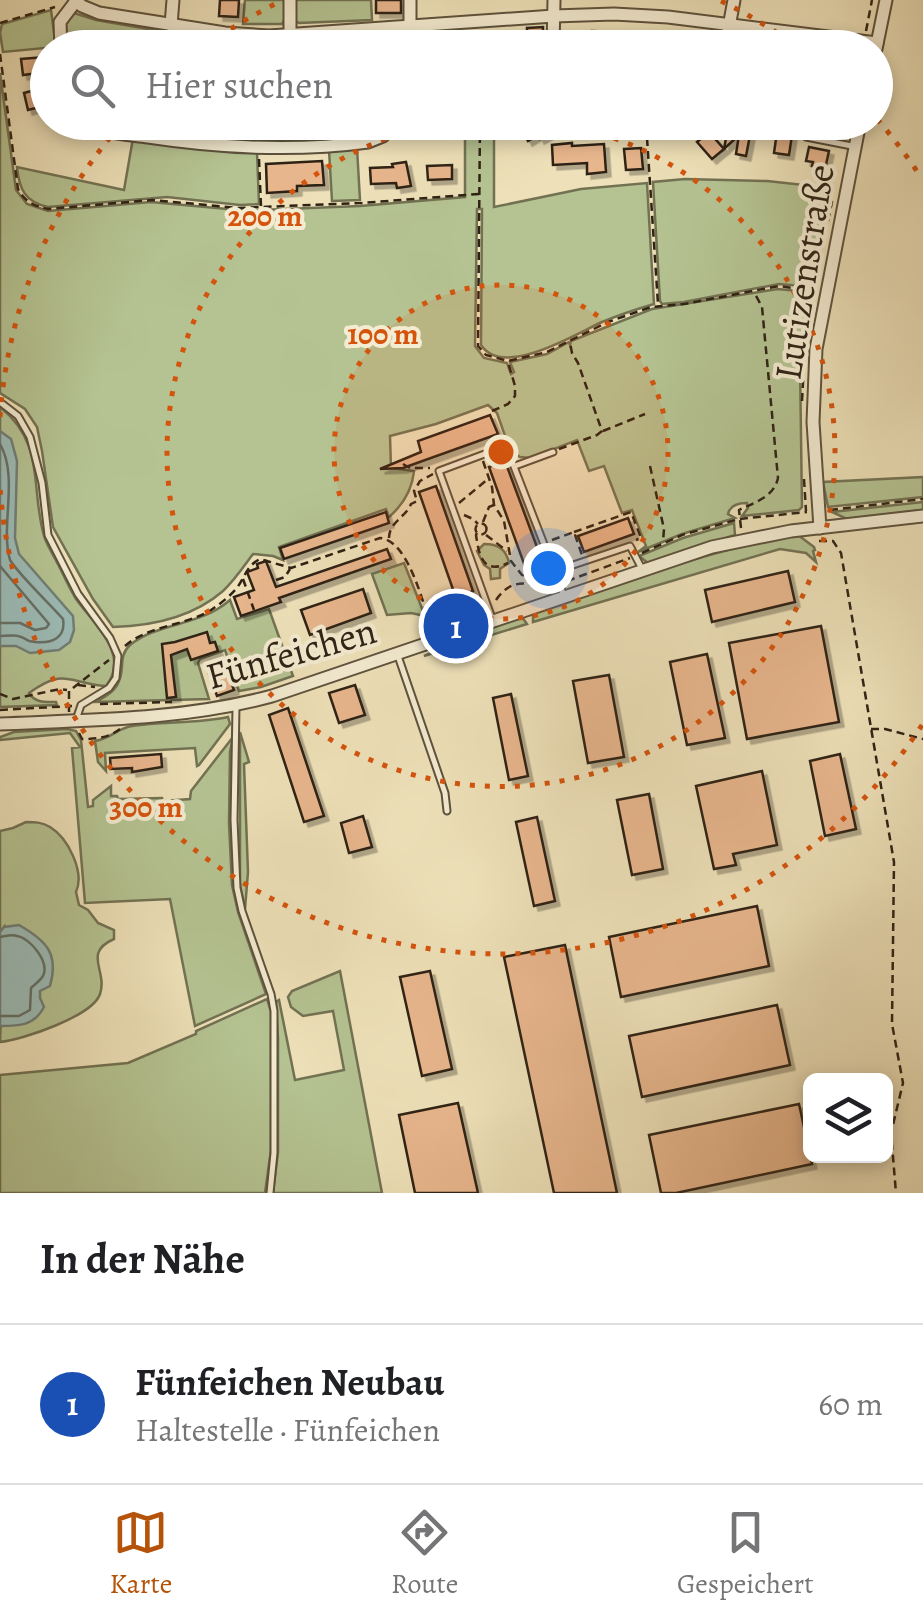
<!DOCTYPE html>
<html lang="de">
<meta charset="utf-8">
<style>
body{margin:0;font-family:Alegreya,serif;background:#f6f6f6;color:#202124}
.controls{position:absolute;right:30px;bottom:30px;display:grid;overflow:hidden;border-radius:15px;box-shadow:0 5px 15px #0003}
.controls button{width:90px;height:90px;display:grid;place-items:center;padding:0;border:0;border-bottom:2px solid #e0e0e0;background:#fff;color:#202124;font:50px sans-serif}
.you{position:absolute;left:548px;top:568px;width:35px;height:35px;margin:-25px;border:8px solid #fff;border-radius:50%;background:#1a73e8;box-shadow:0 0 0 15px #1a73e833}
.badge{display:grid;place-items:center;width:65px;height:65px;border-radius:50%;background:#b45309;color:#fff;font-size:32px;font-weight:700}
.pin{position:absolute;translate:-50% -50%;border:5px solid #fff;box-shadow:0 2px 10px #0006}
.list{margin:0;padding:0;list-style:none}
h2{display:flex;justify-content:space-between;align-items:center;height:130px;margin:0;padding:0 40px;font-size:42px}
h2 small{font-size:32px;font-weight:400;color:#757577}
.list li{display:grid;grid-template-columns:65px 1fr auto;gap:30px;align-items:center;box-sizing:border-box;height:160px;padding:0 40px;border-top:2px solid #e0e0e0}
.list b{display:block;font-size:38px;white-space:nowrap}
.list p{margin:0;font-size:32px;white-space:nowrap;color:#757577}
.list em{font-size:32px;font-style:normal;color:#757577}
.icon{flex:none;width:55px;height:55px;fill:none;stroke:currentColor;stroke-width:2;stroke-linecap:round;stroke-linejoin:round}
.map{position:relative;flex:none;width:923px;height:1193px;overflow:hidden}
.search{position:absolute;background:#fff;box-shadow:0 5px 15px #0003;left:30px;right:30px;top:30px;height:110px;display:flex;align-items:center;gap:25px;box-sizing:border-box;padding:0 35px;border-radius:55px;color:#757577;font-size:38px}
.sheet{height:290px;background:#fff}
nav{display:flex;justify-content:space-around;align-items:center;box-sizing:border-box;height:140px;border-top:2px solid #e0e0e0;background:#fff;font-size:28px;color:#757577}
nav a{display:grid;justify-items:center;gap:5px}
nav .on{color:#b45309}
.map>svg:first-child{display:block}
.green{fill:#b5c392;stroke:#727253;stroke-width:2.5}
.water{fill:#9cbcb7;stroke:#707e76;stroke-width:2.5}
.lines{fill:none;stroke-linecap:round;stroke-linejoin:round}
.shore{stroke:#656f66;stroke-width:2.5}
.building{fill:#e8b68d;stroke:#2e2214;stroke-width:2.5;filter:url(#shadow)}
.service-casing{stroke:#5e523d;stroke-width:9}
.minor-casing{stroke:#5e523d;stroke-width:15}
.path{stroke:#2e2214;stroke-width:2.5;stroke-dasharray:8 5;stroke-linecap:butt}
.service{stroke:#f4ecd2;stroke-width:5}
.minor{stroke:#f4ecd2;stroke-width:11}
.ring{fill:none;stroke:#d5540d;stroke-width:5;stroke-dasharray:5 10}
.labels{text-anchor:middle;stroke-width:8;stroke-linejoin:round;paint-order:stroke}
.street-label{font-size:38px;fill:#2e2214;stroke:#f4ecd2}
.centre{fill:#d5540d;stroke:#f4ecd2;stroke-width:5}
.ring-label{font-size:30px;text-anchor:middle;font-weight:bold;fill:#d5540d;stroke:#f4ecd2;stroke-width:8;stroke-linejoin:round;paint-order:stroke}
</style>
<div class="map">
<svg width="923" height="1193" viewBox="0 0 923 1193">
<defs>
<filter id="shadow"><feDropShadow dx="4.5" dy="4.5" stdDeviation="0" flood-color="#0004"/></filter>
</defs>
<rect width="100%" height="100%" fill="#eee1b9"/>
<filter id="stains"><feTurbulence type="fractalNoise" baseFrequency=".002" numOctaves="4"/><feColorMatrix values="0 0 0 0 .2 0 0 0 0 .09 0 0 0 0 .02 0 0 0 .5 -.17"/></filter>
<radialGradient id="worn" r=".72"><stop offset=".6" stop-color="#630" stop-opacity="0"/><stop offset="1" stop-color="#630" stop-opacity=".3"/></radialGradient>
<!-- green -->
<g class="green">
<polygon points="245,0 285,0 285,19 282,24 243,24"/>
<polygon points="294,0 371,0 372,20 299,23 294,20"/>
<polygon points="51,10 56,47 3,52 0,33 2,24"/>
<polygon points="74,13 96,20 171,33 242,40 242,47 65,47 65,22"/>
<path d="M0 73 16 190 27 204 48 211 151 202 238 210H260L360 206 465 197V122L494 123V207L581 189 647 183 654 304C637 309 619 315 602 322 576 334 503 379 481 345L482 209H477L475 346 484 358 507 363 511 374 514 372 510 362 547 354 569 342 570 345 571 341 652 309 778 289 808 292 811 293 800 364 802 507 799 510 742 516 748 508 747 503C739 503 730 505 728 514L735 518 682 534 638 552 646 546 632 510 622 513 604 466 589 471 577 440 531 458 520 457 510 450 497 413 488 405 436 424 390 436 391 468 414 471C412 490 404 504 389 517L386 509 279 547 283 560 273 556 253 554C244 566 235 580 223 591 193 617 152 626 113 627L93 599 53 527 42 451 37 427 25 409 0 393Z"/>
<path d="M337 123H393C375 139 362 138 339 141Z"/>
<path d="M133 138 257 152 259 204 240 205 167 197 48 207C25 202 19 189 17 167L124 190Z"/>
<polygon points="357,148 360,200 332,201 329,150"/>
<polygon points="685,179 767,181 832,188 812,287 779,284 684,302 662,304 660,301 653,182"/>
<path d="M0 407C46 444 30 487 44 536 46 543 51 551 54 557 62 571 68 586 76 599 94 624 131 655 106 686 69 684 66 666 29 693 35 703 45 702 56 702L57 705 0 707V614L22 590 0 441Z"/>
<polygon points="923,477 923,497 828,507 823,482"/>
<polygon points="923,502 923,510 847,519 832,512"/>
<polygon points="734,523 735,535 648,563 639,556 683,538"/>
<path d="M798 535 814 547 815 550 813 551 816 562 806 553 780 549 533 622V615L536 611C622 583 708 550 798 535Z"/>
<path d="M484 544C498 544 506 549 509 563L500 569V578L491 579 490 569 484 565 477 551Z"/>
<polygon points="404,563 425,616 411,613 387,615 372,574"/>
<path d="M230 600 237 619 269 609 293 676 261 687 239 691 225 650 200 659 198 663 209 699 96 702C105 696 115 692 119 681 125 668 118 656 130 645 158 622 199 627 230 600Z"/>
<polygon points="519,617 522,617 527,624 424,656 441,649 440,645"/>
<path d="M228 717 230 724 199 765 197 766 195 748 105 753 106 771 98 762 95 741C112 738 118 728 132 726 164 721 196 724 228 717Z"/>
<polygon points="67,729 76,731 81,740 88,807 93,806 93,800 111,786 111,796 117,796 118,799 162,798 163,801 190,799 191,791 233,737 230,752 229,823 232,885 238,912 266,994 195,1026 170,899 85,903 72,748 80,747 70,733 0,740 0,737 14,732"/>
<polygon points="240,732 249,762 244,764 248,872 245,909 240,885"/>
<path d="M26 822C34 822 42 822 50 827 68 838 85 872 76 892L79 905 88 910 98 923 114 930V939C82 953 108 971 100 994 93 1016 22 1040 0 1042L4 927 0 932V831L13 828Z"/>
<polygon points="340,971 382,1193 273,1193 278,1152 278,1038 276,1002 279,1000 295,1080 344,1070 333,1011 303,1016 291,1007 288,997 292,991"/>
<polygon points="267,999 271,1012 271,1150 265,1193 0,1193 0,1075 128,1063 196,1034 196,1031"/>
</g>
<!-- water -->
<g class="water">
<polygon points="0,431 11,439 17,461 15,538 19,554 73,616 74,630 70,642 59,650 30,653 16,646 0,646"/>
<path d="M19 925C47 941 59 954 50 986L40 991V998L44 1007C34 1026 19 1026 0 1026V932L4 927Z"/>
</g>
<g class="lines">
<!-- shore -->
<g class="shore">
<path d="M0 444C19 477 0 526 10 560 20 576 49 603 63 619 66 637 53 644 35 642 23 641 30 639 18 636 16 635 3 636 0 636"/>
<polyline points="0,566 49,624 46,628 35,630 20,623 0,623"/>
<path d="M0 937C6 936 12 934 17 936 30 938 50 962 43 976 40 981 35 984 31 988L30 1010 19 1016H0"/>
</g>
</g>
<!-- building -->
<g class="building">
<polygon points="220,0 239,0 238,17 219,16"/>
<rect x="376" y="0" width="25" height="13"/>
<polygon points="543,27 543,48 527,48 527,28"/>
<polygon points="592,31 617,32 617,39 647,40 647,48 591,48"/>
<polygon points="45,57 46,72 23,75 21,59"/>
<polygon points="46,87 48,105 28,110 24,93"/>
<polygon points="252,122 330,122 330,131 252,134"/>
<polygon points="517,122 535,122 538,127 548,122 553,132 540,139 538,135 528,141"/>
<polygon points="729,122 752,125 746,156 736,154 739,135 724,149"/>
<polygon points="774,122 794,122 789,155 774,153 776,139 772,138"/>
<polygon points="709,132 724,149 712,159 697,142"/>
<polygon points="572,143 572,146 604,144 606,172 587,174 587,163 553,165 552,145"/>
<polygon points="809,147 829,151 825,169 812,166 813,162 806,161"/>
<polygon points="641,148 643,169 626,170 624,149"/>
<polygon points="322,161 324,185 297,186 297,191 267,193 266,164"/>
<polygon points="406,162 411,186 397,188 396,183 371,184 370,168 393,167 392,164"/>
<polygon points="452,165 452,179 428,180 427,166"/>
<polygon points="490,415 498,434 403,468 380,469 421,452 418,441"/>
<polygon points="505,461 544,566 527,572 489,467"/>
<polygon points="436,486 473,591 456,598 419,492"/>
<polygon points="386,512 389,523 284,559 280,548"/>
<polygon points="628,518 634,534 584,552 578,536"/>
<polygon points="387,549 391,559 279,598 281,602 241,616 234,597 254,590 247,572 258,568 257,564 266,561 276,587"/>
<polygon points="788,571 795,602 712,622 705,590"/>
<polygon points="363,589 371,613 310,635 301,610"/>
<polygon points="821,626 839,722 747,739 729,643"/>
<polygon points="207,632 210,643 215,642 218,651 191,660 187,649 171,655 176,697 167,698 162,644 175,642"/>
<polygon points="707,654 725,738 687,745 670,662"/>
<polygon points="226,668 234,690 217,696 209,674"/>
<polygon points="609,675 624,757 588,763 573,681"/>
<polygon points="355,685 365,715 339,723 329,693"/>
<polygon points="511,694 528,776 509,780 493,698"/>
<polygon points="288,708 324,816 304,822 269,715"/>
<polygon points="161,754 162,767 132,772 132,768 111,769 110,758"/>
<polygon points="840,754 856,829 825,836 810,761"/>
<polygon points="762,771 777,845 733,854 736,865 714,869 696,786"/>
<polygon points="649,794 663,869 632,875 617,800"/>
<polygon points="363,816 372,847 349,853 341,823"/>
<polygon points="537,817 555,901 534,906 516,822"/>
<polygon points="757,906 769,966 621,997 609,937"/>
<polygon points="565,945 617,1193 554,1193 504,957"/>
<polygon points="430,971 452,1069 422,1076 400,977"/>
<polygon points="777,1005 790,1065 642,1097 629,1036"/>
<polygon points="458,1103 478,1193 415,1193 399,1115"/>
<polygon points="799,1104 812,1164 676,1193 661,1193 649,1135"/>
</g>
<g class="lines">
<defs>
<g id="service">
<polyline points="806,137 852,146"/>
<polyline points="0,402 18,416 30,437 42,483 48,535 78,594 110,638 118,656 116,678 109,688 81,705 76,720"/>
<polyline points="515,466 553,452"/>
<polyline points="555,571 630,546 641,567"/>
<polyline points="493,621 439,471 506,446 564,596"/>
<polyline points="398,656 445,793 447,811"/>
<polyline points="236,707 234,820 237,888 242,911 271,994 274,1011 274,1153 270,1193"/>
</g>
<g id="minor">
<polyline points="75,0 82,6 99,13 225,33 269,36 554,16 614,14 668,17 877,43"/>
<polyline points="290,0 290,35"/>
<polyline points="171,25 173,0"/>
<polyline points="61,48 60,22 76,1"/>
<polyline points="410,48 410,0"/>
<polyline points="553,48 554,0"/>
<polyline points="725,48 734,0"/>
<polyline points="876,49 886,0"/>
<path d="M87 122C105 134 127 134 148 137 221 148 294 152 368 142L383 136 397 122"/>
<path d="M567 122C591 136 657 125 686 122"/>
<polyline points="820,528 813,422 816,349 860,122"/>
<path d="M0 724C91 720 183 720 272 696L712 547 791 531 923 516"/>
</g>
</defs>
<!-- service casing -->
<use href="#service" class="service-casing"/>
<!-- minor casing -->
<use href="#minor" class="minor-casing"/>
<!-- path -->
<g class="path">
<polyline points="0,23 55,7"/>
<polyline points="866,31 872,0"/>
<polyline points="480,48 480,31"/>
<path d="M0 54 18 189C25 202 34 206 48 209L152 200 239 208 261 207 362 203 479 194"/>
<polyline points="480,122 478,346 486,355 508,361 547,352 608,322 651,307 684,304 779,286 814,291"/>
<polyline points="647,138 658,304"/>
<polyline points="259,159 261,206"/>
<polyline points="802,401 806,328 833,197"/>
<polyline points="492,411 508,404 515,396 515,386 508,362"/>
<polyline points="603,431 645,414"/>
<polyline points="559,449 597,435 602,431 578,363 572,353 570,343"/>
<polyline points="483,461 492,487 494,505 504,521 511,561 522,575 533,577 532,580"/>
<polyline points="403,464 410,468 430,468"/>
<polyline points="650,466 664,529 663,542"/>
<polyline points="804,479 806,511"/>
<polyline points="459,503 488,479"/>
<polyline points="830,510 923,499"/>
<polyline points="464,515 473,519 478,524"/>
<polyline points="483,522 489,507 494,505"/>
<circle cx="481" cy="529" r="5.5"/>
<path d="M741 528 739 510C755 502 774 497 778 478L762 307 754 292"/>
<polyline points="574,532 631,512 641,538 636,540"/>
<path d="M477 533 476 535C479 556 483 575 508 563"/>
<polyline points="486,535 507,551"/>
<path d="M389 538C389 522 406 517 411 504L417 501 414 491 420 481 433 474"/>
<polyline points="552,540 574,532 582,555"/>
<polyline points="819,541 833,541 841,553 894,862 892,1024 903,1083 891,1133 896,1193"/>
<polyline points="642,553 682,535 739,519 807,512"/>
<polyline points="243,579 254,610"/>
<polyline points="276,580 285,577 290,569"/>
<polyline points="567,581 630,558"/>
<path d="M496 600C512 577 526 584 550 587"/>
<polyline points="424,632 482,610"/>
<path d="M125 646C149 625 185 626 211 610 220 604 229 597 236 589 245 578 246 566 260 559L291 568 380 538C408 540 423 603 431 627"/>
<polyline points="78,685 95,687"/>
<polyline points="0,694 13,699 60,689 67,690"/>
<polyline points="100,704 172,702"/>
<polyline points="0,710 72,706"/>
<polyline points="69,712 69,691 109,660"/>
<polyline points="871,729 885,729 923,739"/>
<path d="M79 733 82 739C97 739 108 738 120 729"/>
</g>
<!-- service -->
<use href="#service" class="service"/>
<!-- minor -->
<use href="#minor" class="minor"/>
</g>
<!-- distance rings -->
<circle cx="501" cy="452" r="167" fill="#d5540d" fill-opacity=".12"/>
<g class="ring">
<circle cx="501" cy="452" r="167"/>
<path d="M556 123A334 334 0 1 1 446 123"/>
<path d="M922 725A502 502 0 0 1 0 487M0 417A502 502 0 0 1 122 123M206 46A502 502 0 0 1 281 1M721 1A502 502 0 0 1 796 46M877 119A502 502 0 0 1 922 179"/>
</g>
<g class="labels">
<!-- street labels -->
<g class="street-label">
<text transform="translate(804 272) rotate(-81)" y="13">Lutizenstraße</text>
<text transform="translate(291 653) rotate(-16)" y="13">Fünfeichen</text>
</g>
</g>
<circle cx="501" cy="452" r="15" class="centre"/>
<g class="ring-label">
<text x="265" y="226">200 m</text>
<text x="383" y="344">100 m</text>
<text x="146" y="817">300 m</text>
</g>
<rect width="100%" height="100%" filter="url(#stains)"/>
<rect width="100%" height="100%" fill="url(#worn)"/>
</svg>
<div class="controls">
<button><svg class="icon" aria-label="layers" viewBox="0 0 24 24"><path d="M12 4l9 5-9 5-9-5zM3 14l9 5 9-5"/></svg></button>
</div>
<div class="you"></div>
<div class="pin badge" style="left:456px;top:626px;background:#1a4fb4">1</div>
<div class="search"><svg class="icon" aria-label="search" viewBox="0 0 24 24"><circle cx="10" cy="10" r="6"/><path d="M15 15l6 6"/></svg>Hier suchen</div>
</div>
<section class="sheet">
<h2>In der Nähe<small></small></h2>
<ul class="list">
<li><span class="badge" style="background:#1a4fb4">1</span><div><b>Fünfeichen Neubau</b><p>Haltestelle · Fünfeichen</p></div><em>60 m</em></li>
</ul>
</section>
<nav>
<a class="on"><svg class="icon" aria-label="map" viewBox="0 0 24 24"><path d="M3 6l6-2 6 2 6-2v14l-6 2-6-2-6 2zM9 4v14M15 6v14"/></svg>Karte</a>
<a><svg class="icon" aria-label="directions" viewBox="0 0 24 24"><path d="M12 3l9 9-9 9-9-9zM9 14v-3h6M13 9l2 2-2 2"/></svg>Route</a>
<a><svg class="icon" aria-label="saved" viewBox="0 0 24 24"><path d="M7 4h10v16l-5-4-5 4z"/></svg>Gespeichert</a>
</nav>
